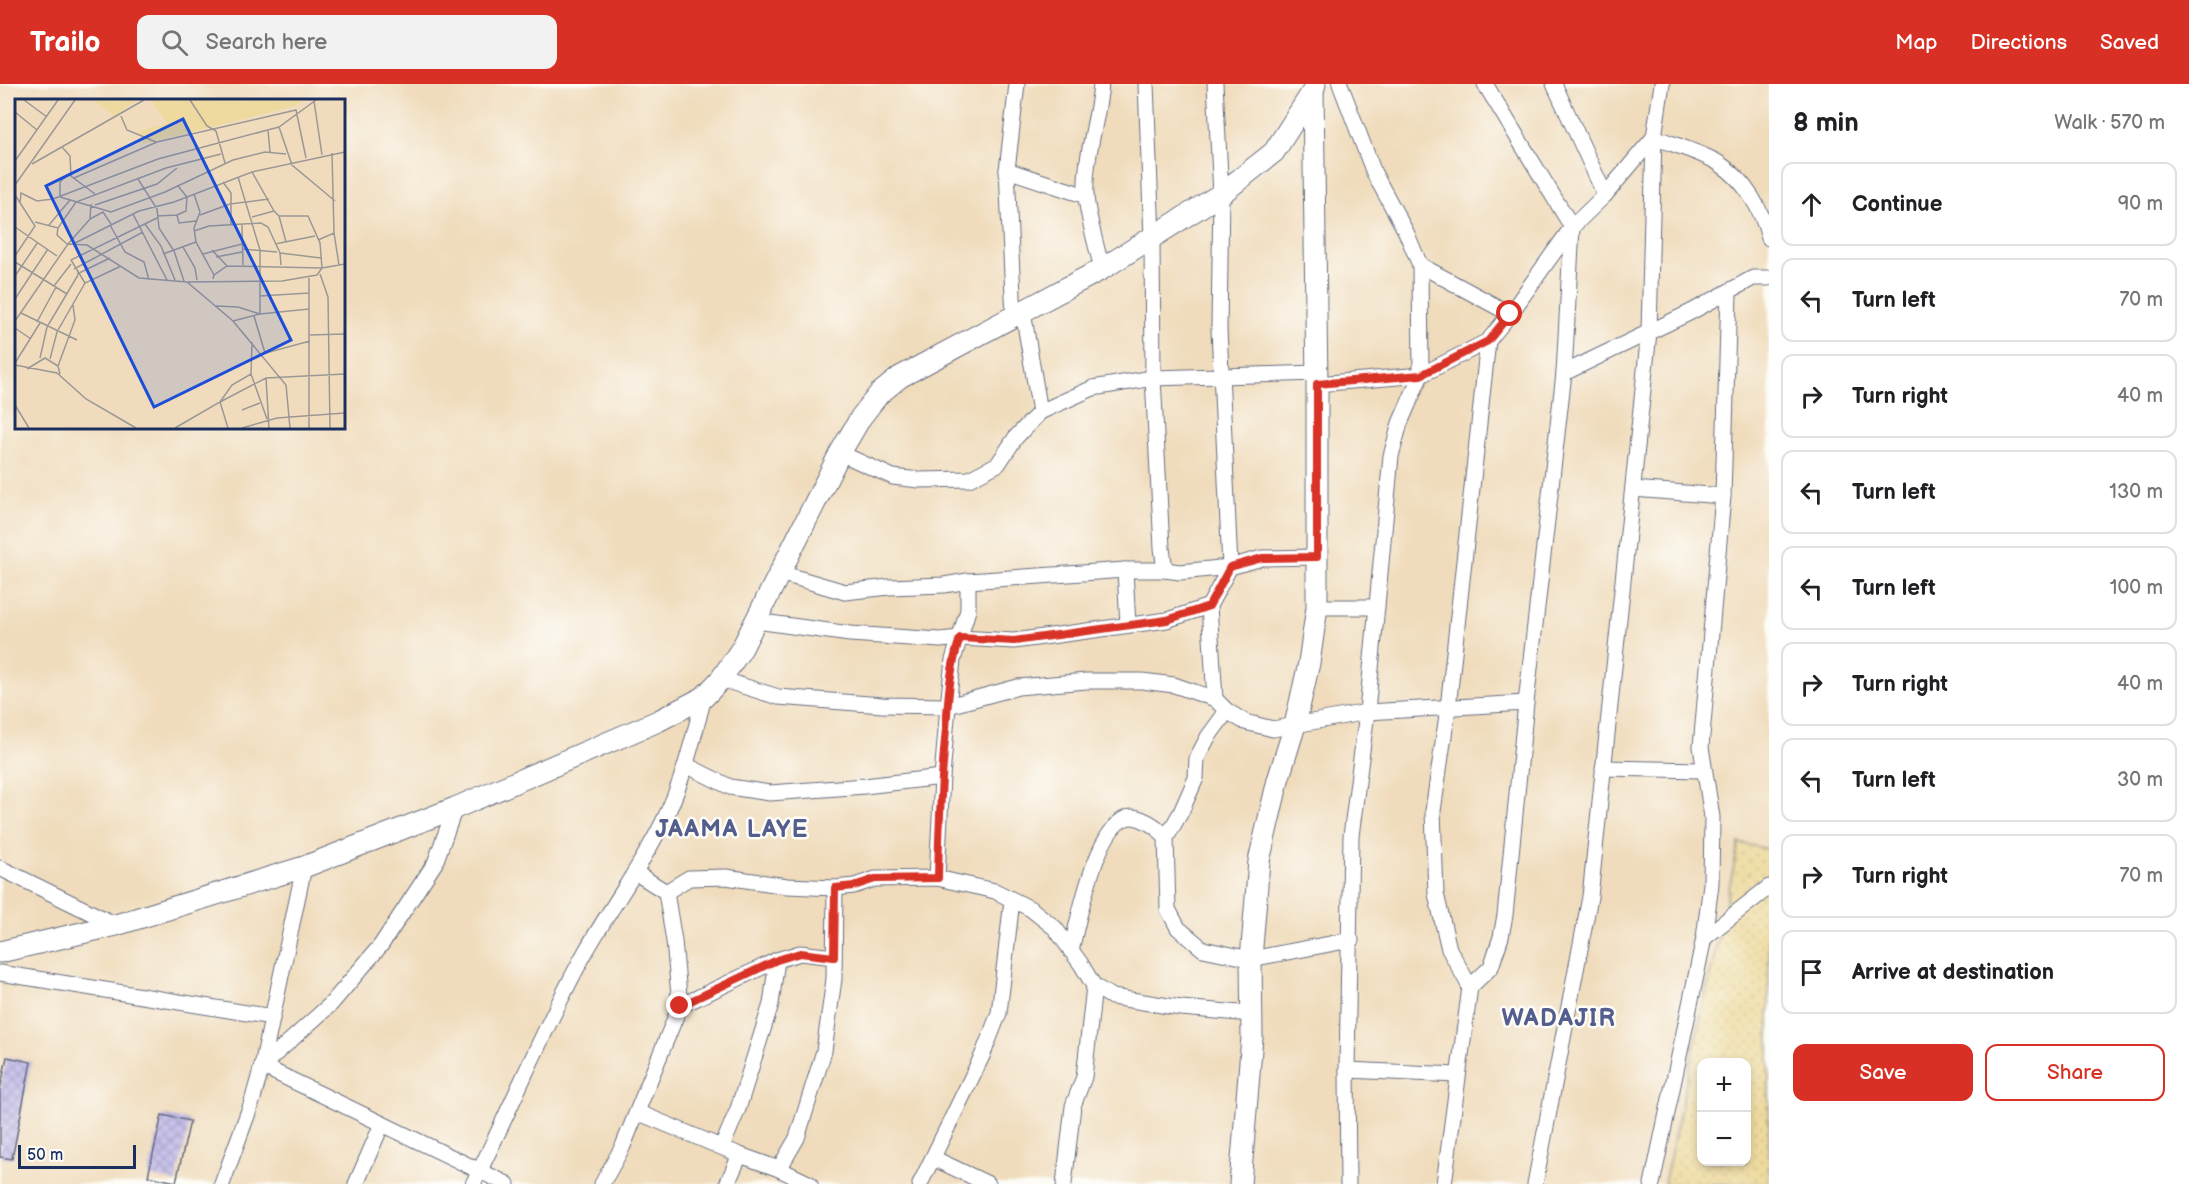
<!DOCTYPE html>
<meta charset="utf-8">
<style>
body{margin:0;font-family:"Balsamiq Sans",sans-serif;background:#f2f2f2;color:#202124}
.controls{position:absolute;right:18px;bottom:18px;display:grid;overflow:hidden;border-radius:12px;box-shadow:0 3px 9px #0003}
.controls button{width:54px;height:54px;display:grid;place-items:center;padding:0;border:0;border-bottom:2px solid #e0e0e0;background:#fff;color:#202124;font:30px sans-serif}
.scale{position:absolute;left:18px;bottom:15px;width:118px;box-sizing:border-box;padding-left:6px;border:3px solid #1b2f5e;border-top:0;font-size:16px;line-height:21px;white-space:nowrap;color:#1b2f5e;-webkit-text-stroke:4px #fdfcf7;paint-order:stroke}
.stop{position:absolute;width:18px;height:18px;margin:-14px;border:4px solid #d93025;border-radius:50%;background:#fff}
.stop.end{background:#d93025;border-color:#fff;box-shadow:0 2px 6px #0008}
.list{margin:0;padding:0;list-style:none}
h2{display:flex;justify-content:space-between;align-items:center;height:78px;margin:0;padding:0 24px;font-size:26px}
h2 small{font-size:20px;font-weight:400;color:#757577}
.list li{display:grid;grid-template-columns:39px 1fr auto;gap:18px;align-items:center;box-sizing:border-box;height:84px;margin:0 12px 12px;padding:0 12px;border:2px solid #e0e0e0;border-radius:12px}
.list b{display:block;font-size:22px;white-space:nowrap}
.list em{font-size:20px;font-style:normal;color:#757577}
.actions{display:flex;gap:12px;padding:18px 24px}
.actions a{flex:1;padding:14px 0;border:2px solid #d93025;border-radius:12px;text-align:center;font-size:21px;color:#d93025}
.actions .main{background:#d93025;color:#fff}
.icon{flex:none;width:33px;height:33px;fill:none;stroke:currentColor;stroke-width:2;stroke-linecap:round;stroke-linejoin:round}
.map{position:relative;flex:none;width:1769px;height:1100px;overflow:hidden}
header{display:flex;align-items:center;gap:36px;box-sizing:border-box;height:84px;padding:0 30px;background:#d93025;color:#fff}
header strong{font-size:28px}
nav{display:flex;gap:33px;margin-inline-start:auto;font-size:21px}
.search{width:420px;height:54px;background:#f2f2f2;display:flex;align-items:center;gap:15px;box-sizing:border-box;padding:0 21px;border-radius:12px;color:#757577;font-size:22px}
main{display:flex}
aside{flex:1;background:#fff}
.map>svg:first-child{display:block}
.sand{fill:url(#sand-dots);stroke:#84847e;stroke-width:1.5;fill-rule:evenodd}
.building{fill:url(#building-cross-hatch)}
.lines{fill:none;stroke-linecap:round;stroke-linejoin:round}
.street-casing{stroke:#666c7f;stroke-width:17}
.secondary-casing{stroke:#666c7f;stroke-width:23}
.street{stroke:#fff;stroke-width:15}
.secondary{stroke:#fff;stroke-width:21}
.route{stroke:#d93025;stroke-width:8}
.labels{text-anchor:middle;stroke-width:5;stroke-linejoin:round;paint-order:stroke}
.district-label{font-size:24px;font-weight:bold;letter-spacing:1.5px;fill:#545e8e;stroke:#fdfcf7}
.inset-road{fill:none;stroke:#9b9796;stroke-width:1.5}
.view{fill:#1d4ed8;fill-opacity:0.15;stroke:#1d4ed8;stroke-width:3}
.inset-edge{fill:none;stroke:#1b2f5e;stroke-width:3}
</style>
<header>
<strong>Trailo</strong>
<div class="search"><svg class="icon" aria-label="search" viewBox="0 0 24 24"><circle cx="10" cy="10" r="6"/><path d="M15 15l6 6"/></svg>Search here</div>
<nav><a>Map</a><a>Directions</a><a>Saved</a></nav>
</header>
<main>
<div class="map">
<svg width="1769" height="1100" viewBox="0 0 1769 1100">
<defs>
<pattern id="sand-dots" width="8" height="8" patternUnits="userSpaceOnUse" patternTransform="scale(1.5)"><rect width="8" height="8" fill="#eeda9e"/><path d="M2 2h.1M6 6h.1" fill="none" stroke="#ccbb8a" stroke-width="1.8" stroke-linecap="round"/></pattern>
<pattern id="building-cross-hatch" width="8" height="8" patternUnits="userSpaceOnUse" patternTransform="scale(1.5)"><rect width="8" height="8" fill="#bdb6e8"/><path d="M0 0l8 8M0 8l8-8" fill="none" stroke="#9994bf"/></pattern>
</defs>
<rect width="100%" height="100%" fill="#fdfcf7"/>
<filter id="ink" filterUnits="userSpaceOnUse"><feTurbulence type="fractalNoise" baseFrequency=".0167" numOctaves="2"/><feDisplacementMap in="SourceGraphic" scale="12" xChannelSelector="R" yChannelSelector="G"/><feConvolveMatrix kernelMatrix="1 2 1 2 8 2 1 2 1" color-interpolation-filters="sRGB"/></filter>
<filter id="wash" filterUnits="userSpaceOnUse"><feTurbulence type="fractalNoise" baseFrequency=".008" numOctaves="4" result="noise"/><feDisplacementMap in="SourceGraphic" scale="24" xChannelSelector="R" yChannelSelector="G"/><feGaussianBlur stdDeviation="1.35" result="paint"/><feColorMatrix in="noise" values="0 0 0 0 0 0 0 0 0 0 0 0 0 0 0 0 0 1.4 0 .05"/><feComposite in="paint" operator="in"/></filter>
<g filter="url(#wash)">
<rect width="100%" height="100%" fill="#f0dcbc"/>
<!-- sand -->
<path class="sand" d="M1739 759 1769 765V1100H1664ZM1702 978H1746V1078H1702Z"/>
<g id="blocks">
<!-- building -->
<g class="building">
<polygon points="7,973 31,978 12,1075 0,1073 0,1006"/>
<polygon points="162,1031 190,1037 176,1098 148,1092"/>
</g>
</g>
</g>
<g filter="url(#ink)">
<use href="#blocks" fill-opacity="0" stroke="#666c7f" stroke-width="1.5"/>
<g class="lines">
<defs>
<g id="street">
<path d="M1101 0C1098 37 1084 74 1086 111 1087 131 1097 164 1102 185"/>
<polyline points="1146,0 1152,154 1153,294 1162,464 1165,486"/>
<polyline points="1215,0 1221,110 1219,245 1230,483 1209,522 1215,615"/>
<polyline points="1340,0 1374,89 1406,148 1420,181 1510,230"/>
<polyline points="1554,0 1605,111"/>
<path d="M1654 53C1671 60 1706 70 1720 80 1745 96 1762 126 1769 154"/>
<polyline points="1007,86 1086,112"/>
<polyline points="1023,228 1040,328"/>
<polyline points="1014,233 1007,86 1017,0"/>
<polyline points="1564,289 1691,228 1753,194 1769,194"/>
<polyline points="1317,300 1421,291 1420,181"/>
<polyline points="840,369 893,393 919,396 969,395 998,380 1016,353 1040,328 1093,304 1153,294 1317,289"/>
<polyline points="1633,405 1723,412"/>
<polyline points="1125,486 1128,541"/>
<polyline points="780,489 845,508 889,503 944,501 968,497 1125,486 1165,486 1180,488 1230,483 1262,474 1317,473"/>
<polyline points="1317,523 1377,523"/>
<polyline points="755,537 850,550 940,556 960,554 1014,557 1167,536 1209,522"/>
<polyline points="721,595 778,613 882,621 948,622 1018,603 1086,597 1142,597 1174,601 1215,615 1227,627 1245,638 1273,645 1367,628 1526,619"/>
<polyline points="1227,627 1208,653 1197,674 1196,694 1181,728 1166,754 1168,825 1178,844 1203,865 1251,875 1351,856"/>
<polyline points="686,681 730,703 770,709 865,702 942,693"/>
<polyline points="1603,684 1703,686"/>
<polyline points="304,783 262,982 507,1100"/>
<polyline points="0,784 116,841"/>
<polyline points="937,794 942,693 948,622 953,576 968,526 968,497"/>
<polyline points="666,808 689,794 726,793 787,802 835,804 854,802 875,795 937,794 995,807 1031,825 1055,844 1081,880 1094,902 1112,913 1181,924 1252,930"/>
<polyline points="1704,854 1769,803"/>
<path d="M1071 867C1077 841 1098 733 1132 733 1135 733 1138 734 1141 735 1151 739 1160 745 1166 754"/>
<polyline points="0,889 272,933"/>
<polyline points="1470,903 1491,883 1501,853 1505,831 1526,619 1564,289 1572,143 1485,0"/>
<polyline points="680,922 777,876 800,869 834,873"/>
<polyline points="1347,986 1457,991"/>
<polyline points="637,1028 740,1071 779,1085 810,1100"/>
<polyline points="722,1063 738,1025 771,920 777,876"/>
<polyline points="933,1074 988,1100"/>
<polyline points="779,1085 797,1054 824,967 834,895 835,804"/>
<polyline points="222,1100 252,1018 262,982 331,920 381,861 435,779 455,724"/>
<polyline points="356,1100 382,1040"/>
<path d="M473 1100C512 1023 544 942 586 867 611 823 641 783 663 738 683 699 693 655 704 613"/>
<polyline points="602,1100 623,1062 680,922 674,857 666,808 636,789"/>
<polyline points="727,1100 740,1071"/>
<polyline points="920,1100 983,970 999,929 1012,816"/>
<polyline points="1064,1100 1073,1022 1084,993 1094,902"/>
<polyline points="1348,1100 1347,986 1351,752 1367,628 1391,372 1400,339 1421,291 1488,257 1510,230 1572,143 1605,111 1654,53"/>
<polyline points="1444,1100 1470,903 1449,865 1436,810 1433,727 1448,624 1488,257"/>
<polyline points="1535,1100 1590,813 1649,248 1654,53 1662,0"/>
<polyline points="1652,1100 1704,854 1711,800 1712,733 1701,663 1723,412 1729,208"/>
</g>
<g id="secondary">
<polyline points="0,868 116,841 304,783 455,724 658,637 704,613 721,595 742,564 840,369 861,333 879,310 900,293 1102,185 1221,110 1274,68 1313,7 1315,0"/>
<polyline points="1240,1100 1252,953 1251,875 1259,777 1278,696 1295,641 1309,579 1317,523 1317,300 1313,7"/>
</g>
</defs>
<!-- street casing -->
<use href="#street" class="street-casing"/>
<!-- secondary casing -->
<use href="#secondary" class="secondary-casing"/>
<!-- street -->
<use href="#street" class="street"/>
<!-- secondary -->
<use href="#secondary" class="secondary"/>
</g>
</g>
<g class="lines" filter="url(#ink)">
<!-- route -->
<path class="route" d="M680 922 777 876 800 869 834 873 835 804 854 802 875 795 938 794C939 744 941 695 946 645 948 614 950 584 960 554L1014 557 1167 536 1209 522 1230 483 1262 474 1317 473V300L1421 291 1488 257 1510 230"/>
</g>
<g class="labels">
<!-- district labels -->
<g class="district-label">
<text x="732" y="753">JAAMA LAYE</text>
<text x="1559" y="942">WADAJIR</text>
</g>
</g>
<!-- overview -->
<g transform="translate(15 15)">
<rect width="330" height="330" fill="#f0dcbc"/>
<path d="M78 1H122L100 17ZM136 1H288L280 7 128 45 124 32 152 24Z" fill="#eeda9e"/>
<path class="inset-road" d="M9 1 32 18M175 1 192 27 201 32 210 64M299 2 307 56M0 13 22 31M106 17 112 31 141 43M264 28 277 66 320 102M253 31 255 53M47 48 55 57 56 77 80 95M317 54 319 134M0 62 43 1M17 65 129 1M237 73 259 112 237 118M59 79 142 43 281 11 291 59M123 80 142 110 144 129 159 152 169 182M208 83 216 94V126M0 86 60 1M179 95 185 113 179 129 181 143 199 176M0 96 20 127 0 157M45 98 96 113 150 93 218 61 250 53 271 55M45 98V83L55 74M5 104 6 94 22 102 38 100 143 60 264 28 301 1M80 106 142 85 162 69M118 115 152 181M162 116 164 124 181 122M185 116 215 105 254 100M142 117 162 116 171 112 172 98 163 87M264 117 271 143M75 120 88 113 96 125M20 123 43 129 61 103 151 69 206 55M130 125 146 147 160 181M34 126 55 101M95 126 110 153 129 163 134 181M227 126 228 166M0 128 42 157M43 129 42 136 52 145M179 132 194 127 246 124 253 128 265 154 266 166M303 141 319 134 324 166M60 144 124 112 159 103 237 73 330 53M53 145 75 120 76 105M260 145 300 137M168 148 180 169 182 181M227 150 262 153M197 151 212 167M265 154 306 159M148 155 181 143M188 155 227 145M201 158 227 153M0 163 52 195M59 170 128 133M62 175 95 159M305 175 313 198 315 329M0 177 23 143M198 180 199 176 212 167 307 169 305 144 293 117H264L259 112M173 183 267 182 302 176 307 169 330 165M70 184 56 161 142 119M39 187 56 165M245 197 294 194M0 200 33 150M201 207 223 208 245 215 294 210M6 214 62 241M239 217 250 254M0 222 53 145 72 146 124 179 172 183 218 222 271 286 275 329M218 222 245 215V151L223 78M22 223 41 188M0 229 16 240M295 236 330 235M247 255 295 242M25 259 32 228 63 176M35 260 42 233 70 184 106 167M0 264 25 224M0 266 42 274 71 300 121 329M43 267 60 221 58 206M12 270 30 259 43 267 45 275M236 275 252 320M251 279 254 329M0 306 14 329M227 311 245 304M160 329 205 303 217 286 236 275 237 243M213 329 205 303 251 279 330 275M227 329 262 319 330 314M294 329V177"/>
<path class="view" d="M168 20 276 241 139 308 31 87Z"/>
<rect width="330" height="330" class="inset-edge"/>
</g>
</svg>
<div class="controls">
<button>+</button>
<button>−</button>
</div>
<div class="scale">50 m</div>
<div class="stop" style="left:1510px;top:230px"></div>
<div class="stop end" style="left:680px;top:922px"></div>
</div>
<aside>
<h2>8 min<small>Walk · 570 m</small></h2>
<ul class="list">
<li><svg class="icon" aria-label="ahead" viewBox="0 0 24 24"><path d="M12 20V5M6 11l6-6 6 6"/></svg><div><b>Continue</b></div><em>90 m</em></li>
<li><svg class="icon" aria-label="left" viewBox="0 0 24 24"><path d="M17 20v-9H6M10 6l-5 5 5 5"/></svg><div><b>Turn left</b></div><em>70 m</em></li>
<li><svg class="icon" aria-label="right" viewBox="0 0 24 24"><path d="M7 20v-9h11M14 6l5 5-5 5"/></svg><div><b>Turn right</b></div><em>40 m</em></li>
<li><svg class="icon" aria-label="left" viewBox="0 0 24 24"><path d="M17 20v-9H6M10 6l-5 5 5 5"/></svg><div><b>Turn left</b></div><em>130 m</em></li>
<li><svg class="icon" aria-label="left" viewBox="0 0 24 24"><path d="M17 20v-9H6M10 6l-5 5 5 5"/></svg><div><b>Turn left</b></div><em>100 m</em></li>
<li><svg class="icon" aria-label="right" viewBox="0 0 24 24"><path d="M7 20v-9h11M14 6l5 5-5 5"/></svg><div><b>Turn right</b></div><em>40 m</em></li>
<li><svg class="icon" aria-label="left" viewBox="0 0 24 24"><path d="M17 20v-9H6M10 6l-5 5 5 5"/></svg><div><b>Turn left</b></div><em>30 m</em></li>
<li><svg class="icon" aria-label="right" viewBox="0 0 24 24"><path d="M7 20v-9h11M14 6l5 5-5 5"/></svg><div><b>Turn right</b></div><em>70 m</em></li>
<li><svg class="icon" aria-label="arrive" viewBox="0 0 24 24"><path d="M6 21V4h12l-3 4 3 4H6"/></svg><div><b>Arrive at destination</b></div></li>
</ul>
<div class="actions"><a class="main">Save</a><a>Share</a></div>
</aside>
</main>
